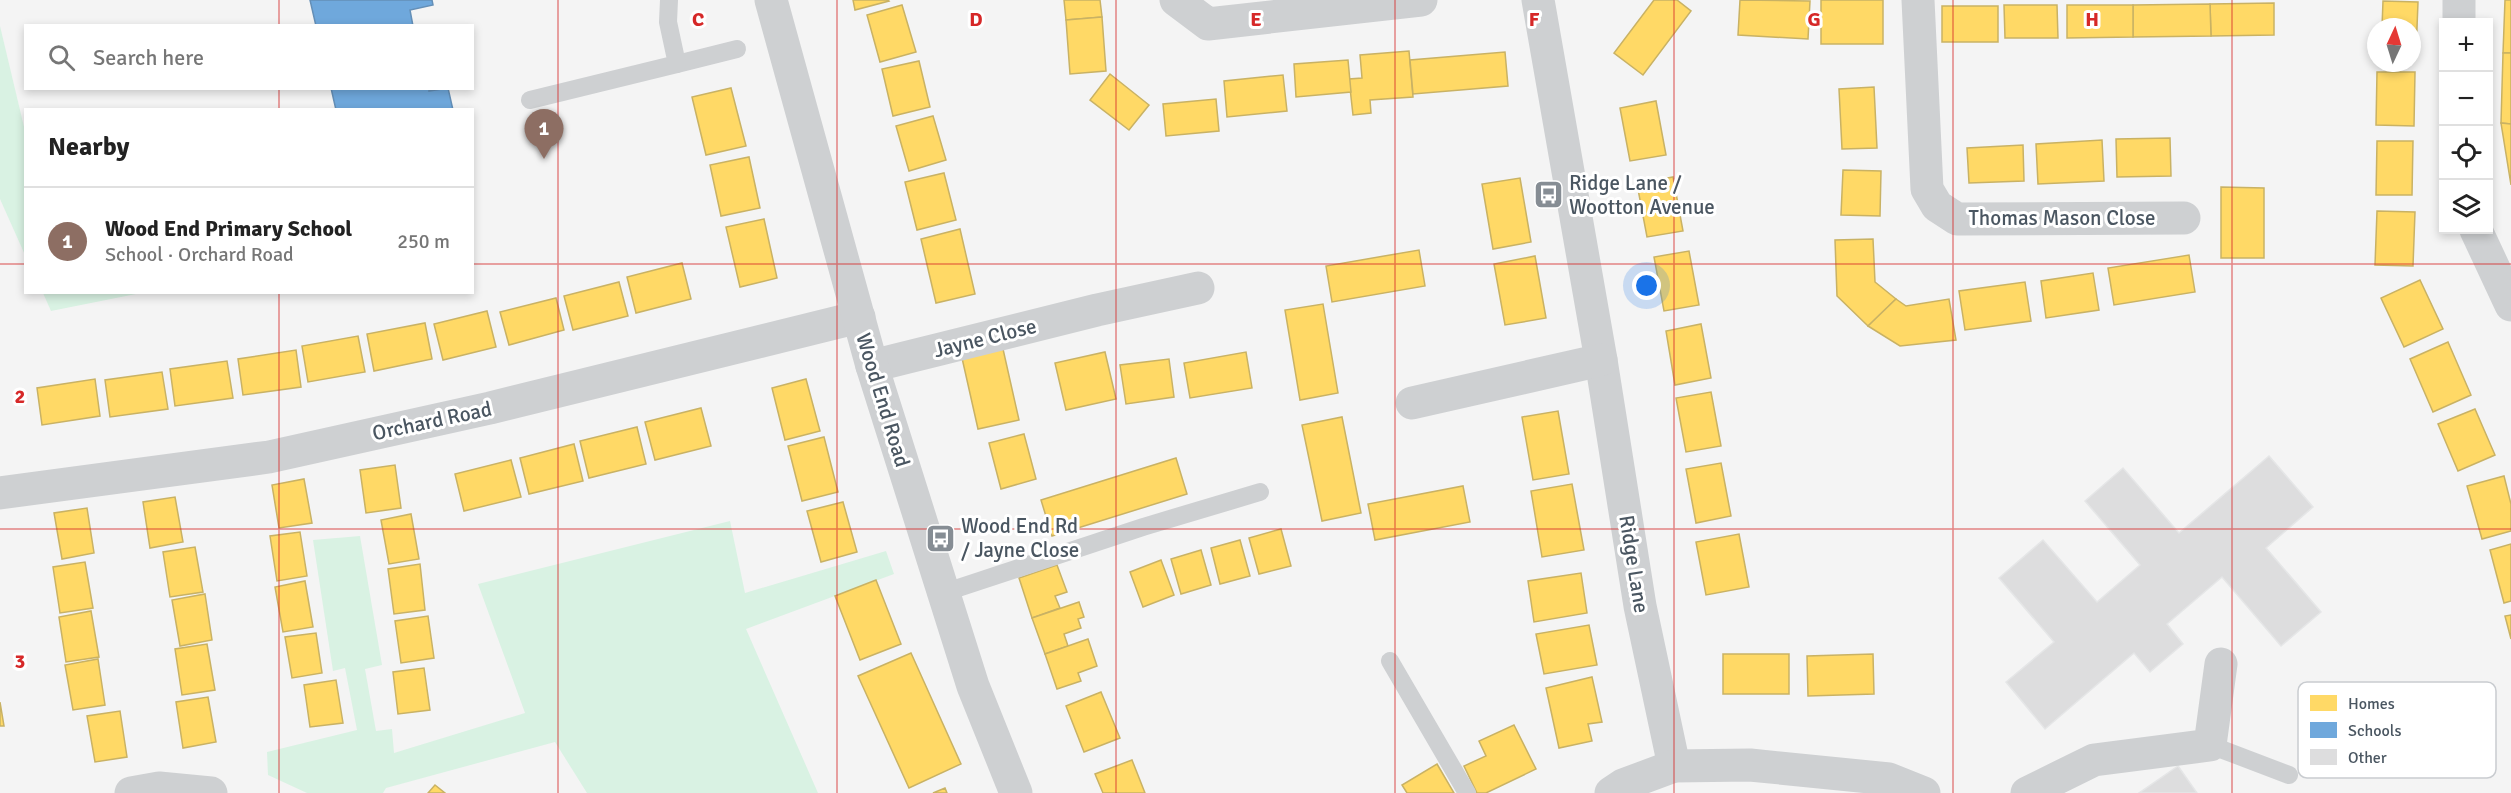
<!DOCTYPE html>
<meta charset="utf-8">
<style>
body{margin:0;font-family:Signika,sans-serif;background:#f6f6f6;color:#222}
.controls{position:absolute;right:18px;top:18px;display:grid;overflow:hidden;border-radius:0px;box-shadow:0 3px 9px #0003}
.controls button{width:54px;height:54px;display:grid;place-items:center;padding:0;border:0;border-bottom:2px solid #e0e0e0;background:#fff;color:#222;font:30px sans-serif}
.compass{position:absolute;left:2367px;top:18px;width:54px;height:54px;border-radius:50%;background:#fff;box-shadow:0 3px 9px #0003;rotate:4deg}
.you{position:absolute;left:1647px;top:286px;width:21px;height:21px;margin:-15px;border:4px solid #fff;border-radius:50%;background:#1a73e8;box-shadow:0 0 0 9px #1a73e833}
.badge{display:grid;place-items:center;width:39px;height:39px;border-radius:50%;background:#868d94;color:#fff;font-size:20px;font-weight:700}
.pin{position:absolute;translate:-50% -50px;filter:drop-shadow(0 2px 3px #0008)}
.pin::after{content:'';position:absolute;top:32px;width:21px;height:18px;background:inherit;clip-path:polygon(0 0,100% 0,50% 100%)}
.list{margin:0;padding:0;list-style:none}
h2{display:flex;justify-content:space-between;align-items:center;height:78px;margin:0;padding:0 24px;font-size:26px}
h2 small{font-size:20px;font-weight:400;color:#767676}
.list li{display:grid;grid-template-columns:39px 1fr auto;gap:18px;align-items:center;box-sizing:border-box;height:108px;padding:0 24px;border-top:2px solid #e0e0e0}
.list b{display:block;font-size:22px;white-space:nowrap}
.list p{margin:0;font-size:20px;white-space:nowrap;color:#767676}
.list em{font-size:20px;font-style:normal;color:#767676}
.icon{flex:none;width:33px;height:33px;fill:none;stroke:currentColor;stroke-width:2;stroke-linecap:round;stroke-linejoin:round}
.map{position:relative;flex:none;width:2511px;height:793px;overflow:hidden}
.search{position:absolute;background:#fff;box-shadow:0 3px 9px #0003;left:24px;top:24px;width:450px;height:66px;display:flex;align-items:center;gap:15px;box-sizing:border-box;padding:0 21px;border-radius:0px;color:#767676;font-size:22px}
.panel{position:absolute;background:#fff;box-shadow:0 3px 9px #0003;left:24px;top:108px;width:450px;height:186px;border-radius:0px}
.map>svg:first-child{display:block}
.green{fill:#d9f2e3}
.homes{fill:#ffd966;stroke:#c9b264;stroke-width:1.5}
.schools{fill:#6fa8dc;stroke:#648fb7;stroke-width:1.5}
.building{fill:#ddddde;stroke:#e5e6e7;stroke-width:1.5}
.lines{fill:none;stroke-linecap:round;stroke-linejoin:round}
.service{stroke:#ced0d2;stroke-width:18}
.minor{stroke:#ced0d2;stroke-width:33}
.tertiary{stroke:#ced0d2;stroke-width:33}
.grid{fill:none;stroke:#d62828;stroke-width:1.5;stroke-opacity:0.55}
.labels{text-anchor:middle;stroke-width:6;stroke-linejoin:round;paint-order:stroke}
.poi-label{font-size:21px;fill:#4a5661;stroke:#fff;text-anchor:start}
.street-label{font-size:21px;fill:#4a5661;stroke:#fff}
.key{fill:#fff;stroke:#c9ccd0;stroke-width:1.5}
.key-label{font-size:16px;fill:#4a5661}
.grid-label{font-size:20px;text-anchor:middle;font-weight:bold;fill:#d62828;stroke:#fff;stroke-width:6;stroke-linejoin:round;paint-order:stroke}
</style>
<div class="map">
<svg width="2511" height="793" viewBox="0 0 2511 793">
<rect width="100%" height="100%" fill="#f4f4f4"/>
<!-- green -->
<g class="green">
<polygon points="0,26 25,131 25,255 0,199"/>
<polygon points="132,293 136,294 51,311 43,293"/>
<polygon points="730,521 745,593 886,551 894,574 746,629 818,793 587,793 555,742 386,788 383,793 307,793 268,775 267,752 357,730 345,668 333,671 313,540 360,536 382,665 365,669 376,731 392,729 394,753 525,713 478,584"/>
</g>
<!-- homes -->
<g class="homes">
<polygon points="853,0 888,0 889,1 855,10"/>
<polygon points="1064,0 1100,0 1102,17 1066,20"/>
<polygon points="1654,0 1677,0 1691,11 1643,75 1614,53"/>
<polygon points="1740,0 1810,1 1808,39 1738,35"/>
<rect x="1821" y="0" width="62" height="44"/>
<polygon points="2505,0 2511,0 2511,53 2503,53"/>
<polygon points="2383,1 2418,2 2416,53 2412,53 2412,27 2382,27"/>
<polygon points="2274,3 2274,35 2211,36 2210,4"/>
<polygon points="2210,4 2211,36 2133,37 2133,5"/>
<polygon points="902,5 916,52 880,62 867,15"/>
<polygon points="2004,5 2057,5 2058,38 2005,38"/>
<polygon points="2067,5 2133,5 2133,37 2067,38"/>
<rect x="1942" y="6" width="56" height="36"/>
<polygon points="1102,17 1106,71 1070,74 1066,20"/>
<polygon points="1409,51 1413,97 1370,100 1371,113 1353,115 1349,79 1362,78 1360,55"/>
<polygon points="1505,52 1508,86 1413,94 1410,60"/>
<polygon points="2503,53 2511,53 2511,124 2501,123"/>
<polygon points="1348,60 1351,92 1296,97 1294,64"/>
<polygon points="919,61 930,107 893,116 882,69"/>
<polygon points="2377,72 2415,72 2414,126 2376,125"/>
<polygon points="1110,74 1149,105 1129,130 1090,100"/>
<polygon points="1283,75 1287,111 1227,117 1224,81"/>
<polygon points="1874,87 1877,148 1842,149 1839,89"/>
<polygon points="731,88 746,146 706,155 692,97"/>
<polygon points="1216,99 1219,131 1166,136 1163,104"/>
<polygon points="1656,101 1666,155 1630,161 1620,108"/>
<polygon points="933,116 946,160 909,171 896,126"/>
<polygon points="2501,123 2511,124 2511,185"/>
<polygon points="2170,138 2171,176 2117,177 2116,139"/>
<polygon points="2102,140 2104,181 2038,184 2036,144"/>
<polygon points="2377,141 2413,141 2412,195 2376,195"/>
<polygon points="2023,145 2024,181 1969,183 1967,148"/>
<polygon points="749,157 760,208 721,216 710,165"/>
<polygon points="1843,170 1881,171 1880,216 1841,215"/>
<polygon points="944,173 956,220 917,230 905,182"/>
<polygon points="1673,177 1683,231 1647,237 1637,184"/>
<polygon points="1520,178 1531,242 1493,249 1482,184"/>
<polygon points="2221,187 2264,188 2264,258 2221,258"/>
<polygon points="2377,211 2415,212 2413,266 2375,265"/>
<polygon points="764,219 777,278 740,287 726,227"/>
<polygon points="960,229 975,294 936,303 921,239"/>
<polygon points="1873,239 1875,282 1896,299 1868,326 1837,296 1835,240"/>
<polygon points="1419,250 1425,286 1332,302 1326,266"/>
<polygon points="1689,251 1699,305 1664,311 1654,257"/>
<polygon points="2189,255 2195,292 2114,305 2108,268"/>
<polygon points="1535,256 1546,318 1505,325 1494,264"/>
<polygon points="682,263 691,299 636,313 627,277"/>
<polygon points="2093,273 2099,310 2046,318 2041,281"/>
<polygon points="2420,280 2443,329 2404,347 2381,298"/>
<polygon points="619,282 628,316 573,330 564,296"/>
<polygon points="2025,282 2031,321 1965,330 1959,291"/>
<polygon points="556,298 564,330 509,345 500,312"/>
<polygon points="1896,299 1906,306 1949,299 1956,340 1900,346 1868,326"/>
<polygon points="1323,304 1338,393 1300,400 1285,310"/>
<polygon points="487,311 496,347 443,360 434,324"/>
<polygon points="425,323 432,359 374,371 367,334"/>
<polygon points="1701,324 1711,378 1675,385 1666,331"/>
<polygon points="358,336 365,372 308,382 302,346"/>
<polygon points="2448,342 2471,395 2433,412 2410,359"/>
<polygon points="1003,349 1019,420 978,429 962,358"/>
<polygon points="296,350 301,387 243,395 238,359"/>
<polygon points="1105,352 1116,399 1066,410 1055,363"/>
<polygon points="1246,352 1252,388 1190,398 1184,363"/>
<polygon points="1169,359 1174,397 1126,404 1120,365"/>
<polygon points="227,361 233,398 175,406 170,369"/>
<polygon points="162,372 168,409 110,417 105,380"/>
<polygon points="95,379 100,416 42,425 37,388"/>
<polygon points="806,379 820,431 785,440 772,388"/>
<polygon points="1711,392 1721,446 1686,452 1676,398"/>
<polygon points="701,408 711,446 655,460 645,422"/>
<polygon points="2475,409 2495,455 2458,471 2438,424"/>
<polygon points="1558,411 1569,474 1533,480 1522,417"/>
<polygon points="1342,417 1361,513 1322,521 1302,425"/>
<polygon points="637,427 646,464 589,478 580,441"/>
<polygon points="1024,434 1036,479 1001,489 989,443"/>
<polygon points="824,437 838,492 802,501 788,446"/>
<polygon points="574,444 583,481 529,494 520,458"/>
<polygon points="1176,458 1187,494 1052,536 1041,500"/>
<polygon points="511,460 521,497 464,511 455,474"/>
<polygon points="1721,463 1731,516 1696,523 1686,469"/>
<polygon points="395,465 401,508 366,513 360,470"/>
<polygon points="2504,476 2511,504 2511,531 2482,539 2467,486"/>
<polygon points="304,479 312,523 279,528 272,485"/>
<polygon points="1572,484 1584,550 1542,557 1531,491"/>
<polygon points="1463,486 1470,522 1375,540 1368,504"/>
<polygon points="175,497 183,542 150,548 143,502"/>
<polygon points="843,502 857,552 821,562 807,511"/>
<polygon points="87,508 94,553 62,559 54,513"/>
<polygon points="411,514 419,559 389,564 381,520"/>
<polygon points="1281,529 1291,566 1259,574 1249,538"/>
<polygon points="300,532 307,576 277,581 270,536"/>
<polygon points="1739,534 1749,587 1706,595 1696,542"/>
<polygon points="1240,540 1250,576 1220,584 1211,548"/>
<polygon points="2511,544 2511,601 2504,603 2490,550"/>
<polygon points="195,547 203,592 170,597 163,552"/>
<polygon points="1201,550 1211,585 1181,594 1171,559"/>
<polygon points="1161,560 1174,595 1143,607 1130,572"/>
<polygon points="85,562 93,608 60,613 53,567"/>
<polygon points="420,564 425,610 394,614 388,569"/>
<polygon points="1057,565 1067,592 1055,596 1060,608 1032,618 1019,578"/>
<polygon points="1581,573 1587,613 1534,622 1528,581"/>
<polygon points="876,580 901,644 860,660 835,596"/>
<polygon points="305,581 313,627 283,632 275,587"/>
<polygon points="205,594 212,640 180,646 172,600"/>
<polygon points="1079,602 1084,617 1078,619 1081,628 1064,634 1068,646 1045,654 1032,618"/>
<polygon points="91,611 99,657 66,662 59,617"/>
<polygon points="2511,615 2511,639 2505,616"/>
<polygon points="428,616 434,658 401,663 395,621"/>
<polygon points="1589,625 1597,665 1544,674 1536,634"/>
<polygon points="316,633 322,673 292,678 285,637"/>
<polygon points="1088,639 1097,666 1078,673 1081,681 1057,689 1045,654"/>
<polygon points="207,644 215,690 182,695 175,649"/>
<polygon points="911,653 961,764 909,788 858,676"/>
<rect x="1723" y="654" width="66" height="40"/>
<polygon points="1873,654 1874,694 1808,696 1807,656"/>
<polygon points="98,659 105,705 73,710 65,665"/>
<polygon points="424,668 430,710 398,714 393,672"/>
<polygon points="1592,677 1602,722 1588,724 1592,741 1559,748 1546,688"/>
<polygon points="336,680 343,723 310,727 304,685"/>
<polygon points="1101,692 1120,738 1084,752 1066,706"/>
<polygon points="208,697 216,742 183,748 176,702"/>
<polygon points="0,702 4,726 0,726"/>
<polygon points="120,711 127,757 95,762 87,716"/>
<polygon points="1514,725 1536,769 1486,793 1477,793 1464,766 1486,756 1479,741"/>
<polygon points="1132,760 1145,793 1103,793 1095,774"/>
<polygon points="1437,764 1454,793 1407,793 1402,785"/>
<polygon points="435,785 445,793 428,793"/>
<polygon points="945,788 947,793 933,793"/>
</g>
<!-- schools -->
<g class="schools">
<polygon points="310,0 432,0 433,5 410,10 413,26 316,26"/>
<polygon points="331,88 429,88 429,91 448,88 453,110 336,110"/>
</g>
<!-- building -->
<g class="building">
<polygon points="2269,456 2313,507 2266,548 2321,612 2281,646 2222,577 2167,624 2183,644 2150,672 2134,653 2045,729 2006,682 2054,642 1999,578 2043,540 2097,602 2140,565 2085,501 2123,468 2179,533"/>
<polygon points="2178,766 2197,793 2139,793"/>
</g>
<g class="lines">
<!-- service -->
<g class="service">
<polyline points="677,64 737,49"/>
<polyline points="530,100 677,64 668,22 669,0"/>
<polyline points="943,593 1143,527 1260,492"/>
<polyline points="1390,661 1467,793"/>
<polyline points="2210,745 2289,775"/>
</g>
<!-- minor -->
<g class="minor">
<polyline points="1176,0 1208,24 1421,0"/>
<polyline points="1538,0 1601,360 1640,606 1674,766"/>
<polyline points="1918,0 1927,189 1937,206 1957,219 2184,218"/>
<polyline points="2459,22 2459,0"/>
<polyline points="2476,230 2511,305"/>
<polyline points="872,366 1097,310 1198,288"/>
<polyline points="1412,403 1601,360"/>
<polyline points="0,493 269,457 490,408 859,317"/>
<polyline points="131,793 159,788 211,793"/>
<polyline points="1611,793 1623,785 1674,766 1750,765 1889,779 1924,793"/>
<polyline points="2027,793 2094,760 2210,745 2221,664"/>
</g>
<!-- tertiary -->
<polyline class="tertiary" points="771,0 872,366 973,686 1016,793"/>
</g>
<!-- grid -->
<path class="grid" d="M279 0V26M558 0V793M837 0V793M1116 0V793M1395 0V793M1674 0V793M1953 0V793M2232 0V793M279 88V110M0 264H26M472 264H2511M279 292V793M0 529H2511"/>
<!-- icons -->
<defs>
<symbol id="bus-square" viewBox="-11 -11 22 22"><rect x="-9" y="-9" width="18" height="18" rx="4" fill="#868d94" stroke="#fff"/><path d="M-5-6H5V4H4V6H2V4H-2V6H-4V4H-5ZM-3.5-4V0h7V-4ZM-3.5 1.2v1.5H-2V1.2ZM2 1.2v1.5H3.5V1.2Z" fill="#fff"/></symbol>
</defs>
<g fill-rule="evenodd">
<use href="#bus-square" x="1532" y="178" width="33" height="33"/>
<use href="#bus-square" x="924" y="522" width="33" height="33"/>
</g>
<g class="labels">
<!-- poi labels -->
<g class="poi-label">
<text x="1569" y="190">Ridge Lane /<tspan x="1569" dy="24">Wootton Avenue</tspan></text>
<text x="961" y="533">Wood End Rd<tspan x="961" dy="24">/ Jayne Close</tspan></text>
</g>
<!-- street labels -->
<g class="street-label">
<text x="2062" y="225">Thomas Mason Close</text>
<text transform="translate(985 338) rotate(-14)" y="7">Jayne Close</text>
<text transform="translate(883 400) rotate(73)" y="7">Wood End Road</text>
<text transform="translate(432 421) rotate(-12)" y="7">Orchard Road</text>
<text transform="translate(1634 564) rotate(81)" y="7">Ridge Lane</text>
</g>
</g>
<!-- legend -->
<rect x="2298" y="682" width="198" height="96" rx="9" class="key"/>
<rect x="2310" y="695" width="27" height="16" fill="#ffd966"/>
<rect x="2310" y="722" width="27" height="16" fill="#6fa8dc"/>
<rect x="2310" y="749" width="27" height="16" fill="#ddddde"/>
<g class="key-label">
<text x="2348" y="709">Homes</text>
<text x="2348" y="736">Schools</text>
<text x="2348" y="763">Other</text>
</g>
<g class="grid-label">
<text x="698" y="26">C</text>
<text x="976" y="26">D</text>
<text x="1256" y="26">E</text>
<text x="1534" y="26">F</text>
<text x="1814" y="26">G</text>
<text x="2092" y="26">H</text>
<text x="20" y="403">2</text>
<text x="20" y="668">3</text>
</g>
</svg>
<div class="controls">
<button>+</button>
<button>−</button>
<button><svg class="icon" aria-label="locate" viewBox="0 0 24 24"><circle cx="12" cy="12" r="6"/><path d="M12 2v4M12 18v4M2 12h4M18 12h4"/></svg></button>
<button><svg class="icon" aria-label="layers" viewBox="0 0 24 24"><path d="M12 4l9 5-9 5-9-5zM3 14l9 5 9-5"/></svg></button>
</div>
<svg class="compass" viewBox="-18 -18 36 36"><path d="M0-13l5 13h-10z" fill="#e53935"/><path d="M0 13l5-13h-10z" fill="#767676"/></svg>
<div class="you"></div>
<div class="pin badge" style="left:544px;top:159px;background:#8d6e63">1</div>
<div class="search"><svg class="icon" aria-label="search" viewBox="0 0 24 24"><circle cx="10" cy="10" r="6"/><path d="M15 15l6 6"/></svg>Search here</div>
<section class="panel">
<h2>Nearby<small></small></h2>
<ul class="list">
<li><span class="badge" style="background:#8d6e63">1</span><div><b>Wood End Primary School</b><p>School · Orchard Road</p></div><em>250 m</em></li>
</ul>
</section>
</div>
